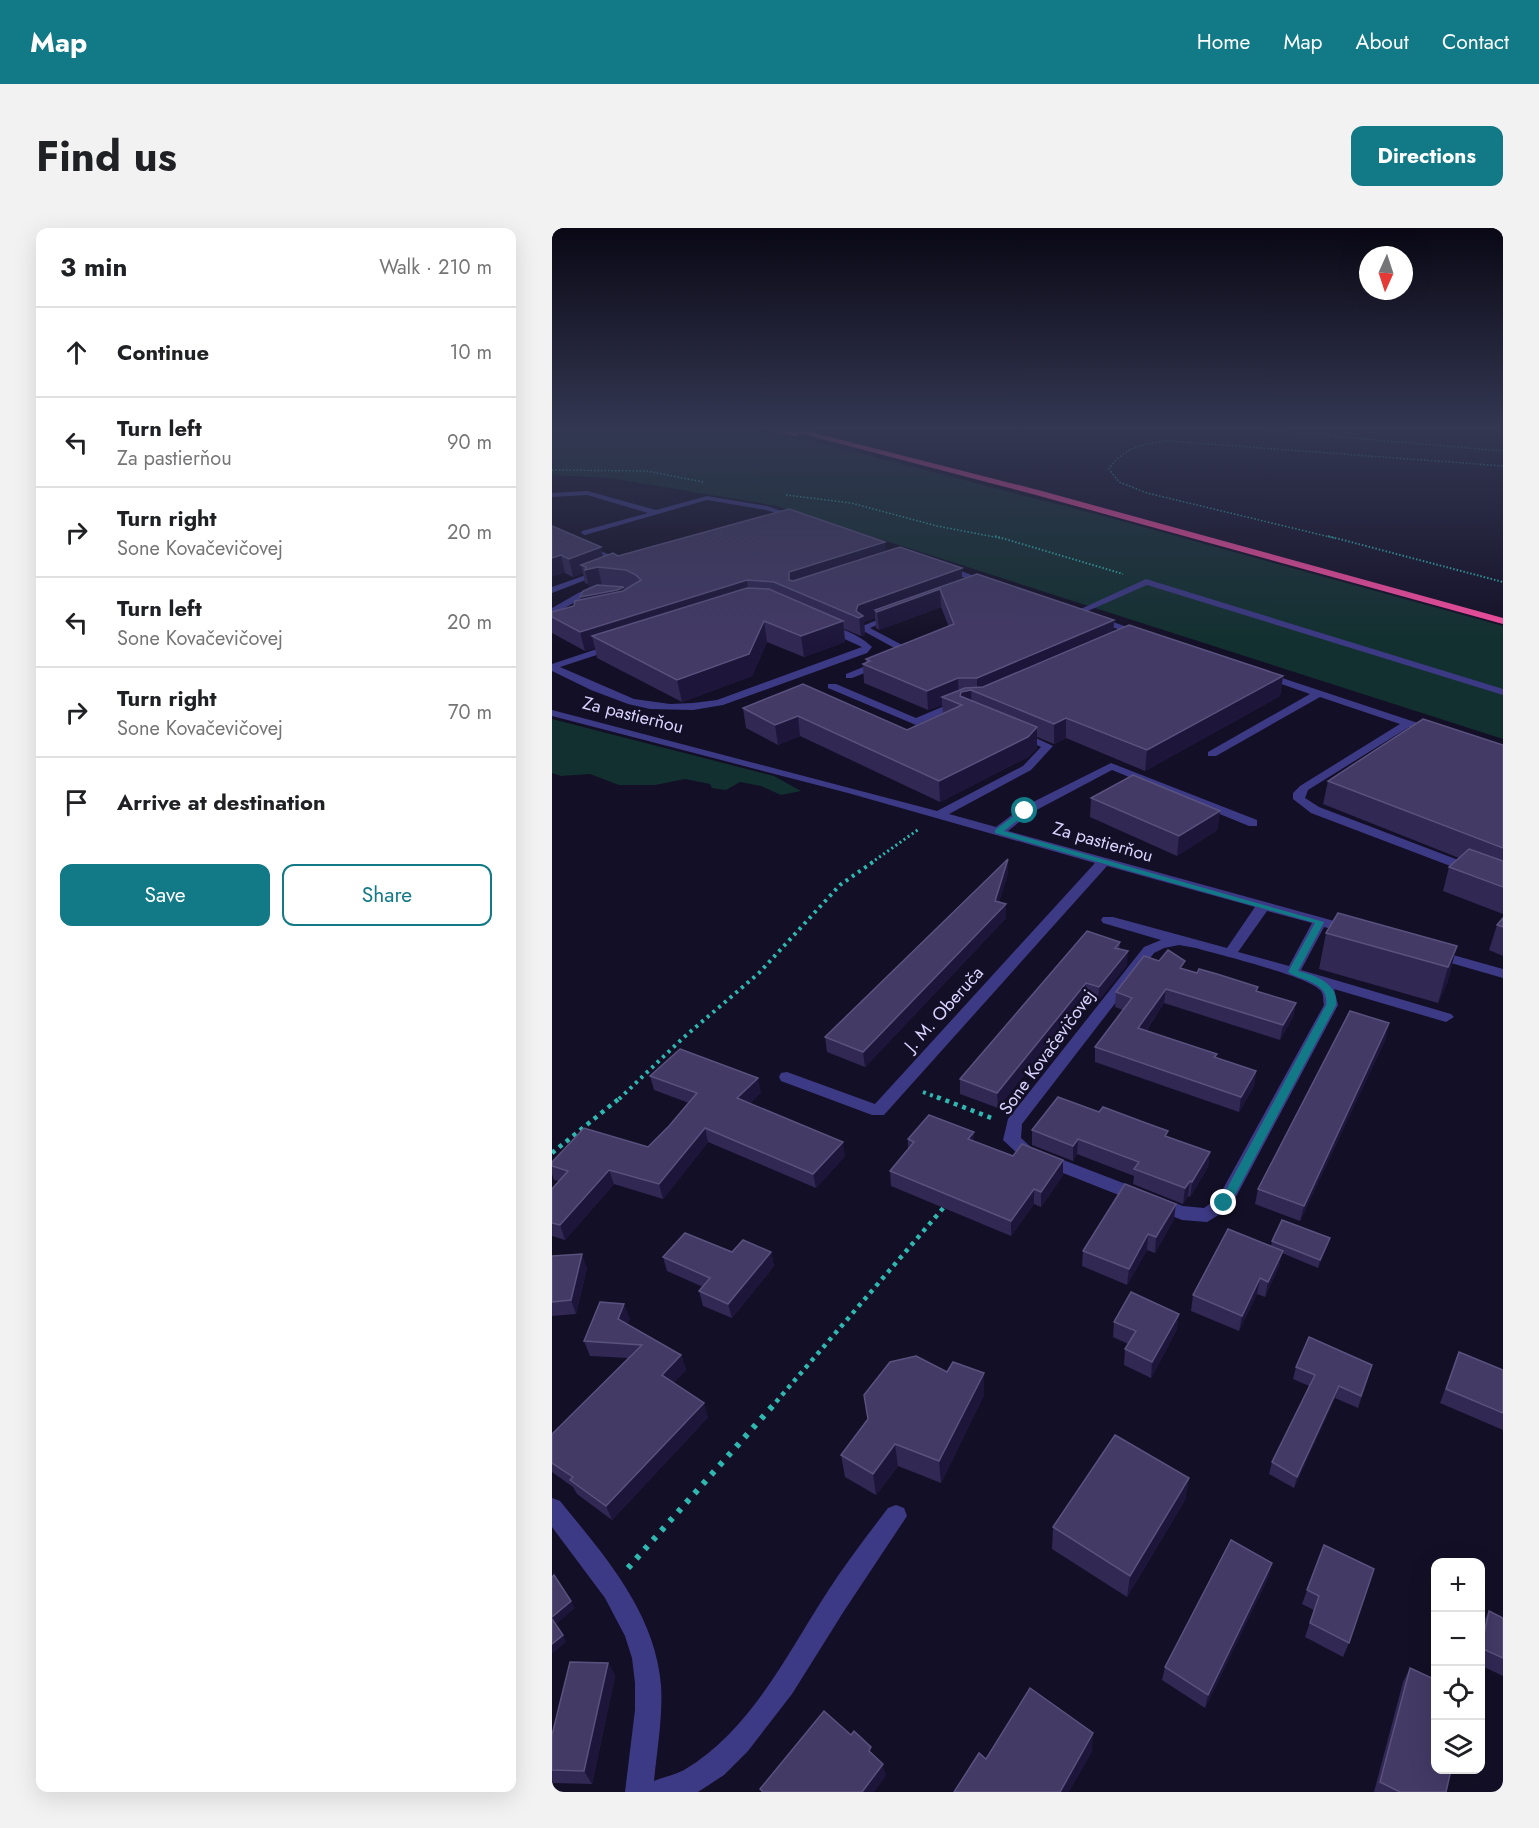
<!DOCTYPE html>
<meta charset="utf-8">
<style>
body{margin:0;font-family:Jost,sans-serif;background:#f2f2f2;color:#202124}
.controls{position:absolute;right:18px;bottom:18px;display:grid;overflow:hidden;border-radius:12px;box-shadow:0 6px 24px #0002}
.controls button{width:54px;height:54px;display:grid;place-items:center;padding:0;border:0;border-bottom:2px solid #e0e0e0;background:#fff;color:#202124;font:30px sans-serif}
.compass{position:absolute;left:807px;top:18px;width:54px;height:54px;border-radius:50%;background:#fff;box-shadow:0 6px 24px #0002;rotate:183deg}
.stop{position:absolute;width:18px;height:18px;margin:-14px;border:4px solid #127987;border-radius:50%;background:#fff}
.stop.end{background:#127987;border-color:#fff;box-shadow:0 2px 6px #0008}
.list{margin:0;padding:0;list-style:none}
h2{display:flex;justify-content:space-between;align-items:center;height:78px;margin:0;padding:0 24px;font-size:26px}
h2 small{font-size:20px;font-weight:400;color:#757577}
.list li{display:grid;grid-template-columns:39px 1fr auto;gap:18px;align-items:center;box-sizing:border-box;height:90px;padding:0 24px;border-top:2px solid #e0e0e0}
.list b{display:block;font-size:22px;white-space:nowrap}
.list p{margin:0;font-size:20px;white-space:nowrap;color:#757577}
.list em{font-size:20px;font-style:normal;color:#757577}
.actions{display:flex;gap:12px;padding:18px 24px}
.actions a{flex:1;padding:14px 0;border:2px solid #127987;border-radius:12px;text-align:center;font-size:21px;color:#127987}
.actions .main{background:#127987;color:#fff}
.icon{flex:none;width:33px;height:33px;fill:none;stroke:currentColor;stroke-width:2;stroke-linecap:round;stroke-linejoin:round}
.map{position:relative;flex:none;width:951px;height:1564px;overflow:hidden;border-radius:12px}
header{display:flex;align-items:center;gap:36px;box-sizing:border-box;height:84px;padding:0 30px;background:#127987;color:#fff}
header strong{font-size:28px}
nav{display:flex;gap:33px;margin-inline-start:auto;font-size:21px}
.intro{display:flex;align-items:center;justify-content:space-between;box-sizing:border-box;height:144px;padding:0 36px}
h1{margin:0;font-size:42px}
.button{padding:15px 27px;border-radius:12px;background:#127987;color:#fff;font-size:21px;font-weight:700}
main{display:flex;gap:36px;padding:0 36px}
aside{flex:1;background:#fff;border-radius:12px;box-shadow:0 6px 24px #0002}
.map>svg:first-child{display:block}
.green{fill:#12302f}
.lines{fill:none;stroke-linecap:round;stroke-linejoin:round}
.path-far5{stroke:#2fb8b0;stroke-width:1.5;stroke-dasharray:1.5 2;stroke-linecap:butt}
.path-far4{stroke:#2fb8b0;stroke-width:2;stroke-dasharray:1.5 2;stroke-linecap:butt}
.path-far3{stroke:#2fb8b0;stroke-width:3;stroke-dasharray:2 3;stroke-linecap:butt}
.path-far2{stroke:#2fb8b0;stroke-width:4;stroke-dasharray:3 4.5;stroke-linecap:butt}
.path-far1{stroke:#2fb8b0;stroke-width:4.5;stroke-dasharray:4 5;stroke-linecap:butt}
.path{stroke:#2fb8b0;stroke-width:6;stroke-dasharray:4.5 8;stroke-linecap:butt}
.minor{fill:#3d3a85;fill-rule:evenodd}
.highway{fill:#ff4fa3;fill-rule:evenodd}
.wall{fill:#312854}
.shaded-wall{fill:#1d163a}
.building{fill:#433a66;stroke:#5a527e;stroke-width:1.5}
.route{fill:#127987}
.labels{text-anchor:middle;stroke-width:5;stroke-linejoin:round;paint-order:stroke}
.street-label{font-size:18px;fill:#d9d4ff;stroke:#130f26}
</style>
<header>
<strong>Map</strong>
<nav><a>Home</a><a>Map</a><a>About</a><a>Contact</a></nav>
</header>
<div class="intro"><h1>Find us</h1><a class="button">Directions</a></div>
<main>
<aside>
<h2>3 min<small>Walk · 210 m</small></h2>
<ul class="list">
<li><svg class="icon" aria-label="ahead" viewBox="0 0 24 24"><path d="M12 20V5M6 11l6-6 6 6"/></svg><div><b>Continue</b></div><em>10 m</em></li>
<li><svg class="icon" aria-label="left" viewBox="0 0 24 24"><path d="M17 20v-9H6M10 6l-5 5 5 5"/></svg><div><b>Turn left</b><p>Za pastierňou</p></div><em>90 m</em></li>
<li><svg class="icon" aria-label="right" viewBox="0 0 24 24"><path d="M7 20v-9h11M14 6l5 5-5 5"/></svg><div><b>Turn right</b><p>Sone Kovačevičovej</p></div><em>20 m</em></li>
<li><svg class="icon" aria-label="left" viewBox="0 0 24 24"><path d="M17 20v-9H6M10 6l-5 5 5 5"/></svg><div><b>Turn left</b><p>Sone Kovačevičovej</p></div><em>20 m</em></li>
<li><svg class="icon" aria-label="right" viewBox="0 0 24 24"><path d="M7 20v-9h11M14 6l5 5-5 5"/></svg><div><b>Turn right</b><p>Sone Kovačevičovej</p></div><em>70 m</em></li>
<li><svg class="icon" aria-label="arrive" viewBox="0 0 24 24"><path d="M6 21V4h12l-3 4 3 4H6"/></svg><div><b>Arrive at destination</b></div></li>
</ul>
<div class="actions"><a class="main">Save</a><a>Share</a></div>
</aside>
<div class="map">
<svg width="951" height="1564" viewBox="0 0 951 1564">
<rect width="100%" height="100%" fill="#130f26"/>
<!-- green -->
<g class="green">
<polygon points="0,199 195,199 288,220 544,286 951,398 951,511 225,278 58,250 0,247"/>
<polygon points="0,491 222,548 249,563 229,567 209,558 188,554 174,562 160,560 158,556 133,551 103,557 67,557 38,546 9,548 0,545"/>
</g>
<g class="lines">
<!-- path-far5 -->
<g class="path-far5">
<polyline points="675,199 951,223"/>
<polyline points="0,242 95,243 151,254"/>
<polyline points="234,267 299,275 385,298 448,310"/>
<path d="M782 310 595 265 567 254 557 241C570 220 593 215 616 213L951 238"/>
</g>
<!-- path-far4 -->
<g class="path-far4">
<polyline points="443,308 571,346"/>
<polyline points="776,308 951,354"/>
</g>
<!-- path-far3 -->
<polyline class="path-far3" points="319,635 367,601"/>
<!-- path-far2 -->
<g class="path-far2">
<polyline points="371,864 389,871"/>
<polyline points="67,871 131,810 207,745 288,657 321,634"/>
</g>
<!-- path-far1 -->
<g class="path-far1">
<polyline points="385,869 442,891"/>
<polyline points="0,925 69,869"/>
<polyline points="224,1174 393,978"/>
</g>
<!-- path -->
<polyline class="path" points="76,1340 225,1173"/>
<!-- minor -->
<g class="minor">
<polygon points="35,263 104,282 155,268 215,278 250,290 246,292 214,282 155,272 33,307 29,305 30,303 96,285 35,267 0,269 0,265"/>
<polygon points="0,302 65,330 68,335 67,339 0,365 0,359 51,341 60,335 0,307"/>
<polygon points="388,337 394,337 440,355 433,357 388,341"/>
<polygon points="594,351 951,461 951,467 595,357 529,386 522,384"/>
<polygon points="48,359 52,362 51,364 34,368 0,387 0,380 28,364"/>
<polygon points="339,386 346,388 318,400 356,420 358,422 353,429 300,450 294,450 294,446 346,425 348,423 306,400"/>
<polygon points="541,389 547,389 595,406 590,409 541,393"/>
<path d="M273 398C286 397 311 409 320 419L315 425 171 477 141 482 98 481 76 476 39 462 0 443V436L63 415 66 416V420L8 439 82 471 118 476 141 475 165 472 310 419 273 402Z"/>
<polygon points="712,444 884,501 885,503 880,506 857,499 756,562 753,570 767,579 951,649 951,658 759,585 741,571 741,565 748,558 848,496 768,469 664,528 656,528 656,524 758,466 709,449 707,447"/>
<polygon points="276,456 284,456 364,490 404,473 413,475 364,497 276,460"/>
<path d="M0 482 385 583 471 538 489 519 462 506 467 503 471 504 501 518 479 542 397 586 444 599 469 580 559 535 705 592V598H697L560 542 477 586 456 603 804 699 806 702 804 705 799 706 772 699 749 742 899 786 902 789 894 794 782 761 786 777 678 980 655 994 630 992 468 928 451 912 456 891 592 719 609 712 551 695 549 692 551 689H561L675 720 703 679 555 638 332 887H320L229 853 227 849 229 845 235 844 323 876 543 635 296 565 0 488ZM715 683 760 695 737 738 686 724ZM627 717 644 720C667 727 757 748 769 763 772 768 771 772 772 777L666 970 652 980 631 978 480 920 469 910 470 896 602 725 612 720Z"/>
<polygon points="883,722 951,741 951,750 878,729 876,726 878,723"/>
<path d="M0 1270 8 1273C52 1327 103 1384 109 1457 111 1489 105 1522 102 1553 111 1549 123 1547 132 1542 198 1503 234 1428 274 1366 293 1336 315 1308 336 1280L344 1277 352 1280 355 1288 292 1383 240 1466 196 1523 172 1547 146 1564H73L83 1482V1455L80 1430 73 1408 53 1370 0 1299Z"/>
</g>
<!-- highway -->
<polygon class="highway" points="203,199 237,203 228,199 239,199 490,263 951,390 951,396 484,267 247,205 244,208"/>
</g>
<!-- wall -->
<g class="wall">
<polygon points="0,298 51,329 333,314 333,324 410,351 562,392 561,404 731,448 728,468 593,543 514,510 502,516 485,509 485,520 476,529 388,574 248,508 226,517 194,500 191,480 355,502 391,486 390,477 376,482 312,455 311,436 314,435 314,431 397,399 389,379 327,402 324,400 323,390 312,394 313,407 309,408 292,401 293,414 252,429 215,414 200,448 130,474 45,430 43,420 33,423 0,405 0,384 22,378 29,372 38,360 36,356 33,355 31,345 21,349 13,345"/>
<polygon points="951,517 951,686 891,663 897,639 907,630 771,576 776,553"/>
<polygon points="539,570 668,583 665,602 625,628 538,589"/>
<polygon points="456,645 447,674 454,690 313,839 275,824 273,809"/>
<polygon points="951,690 951,728 937,722 945,697"/>
<polygon points="774,705 905,718 895,755 886,775 767,741"/>
<polygon points="568,714 567,721 575,737 546,773 534,769 446,880 408,866 408,851"/>
<polygon points="632,741 744,775 741,789 728,812 612,775 594,803 665,826 664,830 704,843 702,858 687,884 543,834 543,819 571,782 563,779 564,764"/>
<polygon points="834,810 748,993 703,976 706,961"/>
<polygon points="98,848 209,864 197,876 293,928 264,960 156,914 111,971 62,956 13,1012 0,1008 0,961 7,953 2,952 0,946 0,934 96,919 117,898 137,875 102,862"/>
<polygon points="480,902 615,909 658,924 656,939 638,969 636,968 631,976 581,956 582,948 525,926 521,933 480,917"/>
<polygon points="422,904 422,913 511,947 489,979 482,976 459,1008 339,958 338,943 356,921 356,911"/>
<polygon points="622,991 603,1025 595,1022 575,1057 530,1038 531,1023"/>
<polygon points="778,1010 776,1017 766,1040 730,1025 727,1038 713,1069 705,1066 687,1103 639,1083 641,1067 719,1018 720,1013"/>
<polygon points="180,1024 219,1024 222,1038 180,1090 151,1078 147,1063 151,1059 115,1043 111,1029"/>
<polygon points="0,1028 35,1040 24,1086 0,1088"/>
<polygon points="78,1091 75,1096 129,1127 134,1142 121,1155 156,1189 60,1292 25,1266 21,1259 0,1244 0,1206 76,1130 38,1128 32,1113"/>
<polygon points="562,1094 625,1101 599,1150 572,1137 573,1121 576,1116 561,1109"/>
<polygon points="907,1124 951,1142 951,1202 888,1175"/>
<polygon points="820,1137 806,1180 783,1170 742,1260 717,1246 720,1234 757,1158 741,1151 744,1139"/>
<polygon points="395,1144 432,1145 432,1167 389,1255 346,1238 324,1267 293,1249 289,1227"/>
<polygon points="637,1250 633,1272 575,1369 500,1321 501,1299"/>
<polygon points="772,1317 797,1415 791,1429 753,1409 762,1382 750,1376"/>
<polygon points="720,1335 716,1350 653,1480 610,1452 613,1439"/>
<polygon points="937,1383 951,1390 951,1448 928,1437 928,1400"/>
<polygon points="56,1435 63,1448 40,1556 0,1555 0,1507"/>
<polygon points="858,1440 894,1564 822,1564 851,1454"/>
</g>
<!-- shaded-wall -->
<g class="shaded-wall">
<polygon points="333,314 334,331 239,362 237,352 237,344"/>
<polygon points="49,319 53,337 46,340 50,357 37,360 33,342 34,339 29,337 31,345 21,349 17,331"/>
<polygon points="9,327 13,345 0,349 0,330"/>
<polygon points="410,340 410,358 388,361 389,379 327,402 325,384 323,382 323,390 312,394 313,407 309,408 307,390 304,383 306,377"/>
<polygon points="195,352 197,370 40,408 43,420 33,423 28,404"/>
<polygon points="72,359 74,370 31,380 28,369"/>
<polygon points="562,392 561,410 425,465 425,450"/>
<polygon points="212,393 215,414 200,448 130,474 125,452"/>
<polygon points="291,393 293,414 252,429 249,408"/>
<polygon points="731,448 728,468 593,543 595,522"/>
<polygon points="406,450 407,470 390,469 390,477 376,482 375,463"/>
<polygon points="419,462 420,482 409,477 409,464"/>
<polygon points="246,488 248,508 226,517 223,497"/>
<polygon points="514,490 514,510 502,516 502,496"/>
<polygon points="485,499 485,520 476,529 388,574 387,553"/>
<polygon points="668,583 665,602 625,628 627,608"/>
<polygon points="456,631 456,645 443,687 443,673"/>
<polygon points="454,676 454,690 313,839 311,824"/>
<polygon points="905,718 895,755 886,775 896,739"/>
<polygon points="576,723 575,737 546,773 547,759"/>
<polygon points="534,755 534,769 446,880 445,865"/>
<polygon points="614,761 612,775 585,815 586,800"/>
<polygon points="744,775 741,789 728,812 731,797"/>
<polygon points="837,795 834,810 748,993 752,978"/>
<polygon points="704,843 702,858 687,884 689,869"/>
<polygon points="206,850 209,864 188,885 185,870"/>
<polygon points="153,900 156,914 111,971 107,956"/>
<polygon points="422,904 422,919 416,911"/>
<polygon points="526,911 525,926 521,933 521,918"/>
<polygon points="291,914 293,928 264,960 261,946"/>
<polygon points="658,924 656,939 638,969 640,954"/>
<polygon points="511,932 511,947 489,979 489,964"/>
<polygon points="57,942 62,956 13,1012 8,997"/>
<polygon points="638,953 636,968 631,976 633,960"/>
<polygon points="482,961 482,976 459,1008 459,993"/>
<polygon points="624,976 622,991 603,1025 604,1009"/>
<polygon points="596,1006 595,1022 575,1057 577,1041"/>
<polygon points="778,1010 776,1017 766,1040 768,1032"/>
<polygon points="731,1023 727,1038 713,1069 716,1054"/>
<polygon points="219,1024 222,1038 180,1090 176,1076"/>
<polygon points="30,1026 35,1040 24,1086 19,1072"/>
<polygon points="708,1050 705,1066 687,1103 690,1088"/>
<polygon points="72,1076 78,1091 71,1106 66,1091"/>
<polygon points="627,1086 625,1101 599,1150 600,1134"/>
<polygon points="129,1127 134,1142 115,1162 110,1147"/>
<polygon points="432,1145 432,1167 389,1255 387,1233"/>
<polygon points="787,1158 783,1170 742,1260 745,1249"/>
<polygon points="152,1175 156,1189 60,1292 54,1278"/>
<polygon points="343,1216 346,1238 324,1267 321,1246"/>
<polygon points="637,1250 633,1272 575,1369 578,1348"/>
<polygon points="720,1335 716,1350 653,1480 656,1467"/>
<polygon points="19,1373 23,1380 3,1397 0,1392 0,1389"/>
<polygon points="11,1407 14,1414 0,1426 0,1416"/>
<polygon points="56,1435 63,1448 40,1556 32,1543"/>
<polygon points="541,1505 540,1524 517,1564 508,1564"/>
<polygon points="331,1536 334,1548 322,1564 310,1564"/>
</g>
<!-- building -->
<g class="building">
<polygon points="237,281 333,314 237,344 237,352 241,353 348,319 410,340 306,377 304,383 311,388 307,390 222,354 195,352 28,404 0,389 0,384 22,378 23,373 71,363 89,352 84,347 74,342 46,339 33,342 34,339 29,337 61,325 66,328"/>
<polygon points="0,298 49,319 17,331 9,327 0,330"/>
<polygon points="425,346 562,392 425,450 406,450 375,463 311,436 318,433 314,431 402,396 388,361 325,384 323,382"/>
<polygon points="45,357 72,359 65,362 28,369 31,363"/>
<polygon points="195,360 217,361 291,393 249,408 212,393 197,426 125,452 40,408"/>
<polygon points="577,397 731,448 595,522 514,490 502,496 419,462 409,464 408,468 485,499 476,509 387,553 246,488 223,497 191,480 251,456 355,502 410,477 390,469 413,460 431,459"/>
<polygon points="871,491 951,517 951,620 776,553"/>
<polygon points="581,547 668,583 627,608 539,570"/>
<polygon points="917,621 951,633 951,659 897,639"/>
<polygon points="456,631 443,673 454,676 311,824 273,809"/>
<polygon points="786,685 905,718 896,739 774,705"/>
<polygon points="951,690 951,699 945,697"/>
<polygon points="535,703 568,714 563,720 576,723 547,759 534,755 445,865 408,851"/>
<polygon points="616,722 633,733 628,740 645,745 647,741 665,746 706,759 704,763 744,775 731,797 614,761 586,800 665,826 662,829 704,843 689,869 543,819 580,770 564,764 592,728 607,733"/>
<polygon points="798,783 837,795 752,978 706,961"/>
<polygon points="128,821 206,850 185,870 291,914 261,946 153,900 107,956 57,942 8,997 0,995 0,961 16,943 0,938 0,934 32,900 96,919 117,898 145,865 98,848"/>
<polygon points="506,869 547,884 551,879 594,895 616,903 613,908 658,924 640,954 638,953 633,960 582,941 587,934 526,911 521,918 480,902"/>
<polygon points="377,887 422,904 416,911 461,928 470,916 511,932 489,964 482,961 459,993 338,943 362,914 356,911"/>
<polygon points="573,956 624,976 604,1009 596,1006 577,1041 531,1023"/>
<polygon points="730,992 778,1010 768,1032 720,1013"/>
<polygon points="676,1001 731,1023 716,1054 708,1050 690,1088 641,1067"/>
<polygon points="133,1005 180,1024 191,1012 219,1024 176,1076 147,1063 158,1050 111,1029"/>
<polygon points="30,1026 19,1072 0,1074 0,1028"/>
<polygon points="579,1064 627,1086 600,1134 573,1121 584,1103 562,1094"/>
<polygon points="48,1074 72,1076 66,1091 129,1127 110,1147 152,1175 54,1278 18,1252 21,1249 0,1235 0,1206 90,1117 32,1113"/>
<polygon points="757,1109 820,1137 809,1168 787,1158 745,1249 720,1234 763,1147 744,1139"/>
<polygon points="907,1124 951,1142 951,1185 894,1161"/>
<polygon points="364,1128 395,1144 401,1134 432,1145 387,1233 343,1216 321,1246 289,1227 316,1191 312,1167 338,1134"/>
<polygon points="563,1207 637,1250 578,1348 501,1299"/>
<polygon points="679,1312 720,1335 656,1467 613,1439"/>
<polygon points="772,1317 822,1341 797,1415 758,1395 767,1368 755,1362"/>
<polygon points="2,1347 19,1373 0,1389 0,1349"/>
<polygon points="937,1383 951,1390 951,1430 929,1420"/>
<polygon points="0,1391 11,1407 0,1416"/>
<polygon points="18,1434 56,1435 32,1543 0,1542 0,1507"/>
<polygon points="858,1440 884,1452 884,1542 899,1542 894,1564 848,1564 828,1554"/>
<polygon points="478,1460 541,1505 508,1564 402,1564 427,1525 434,1531"/>
<polygon points="272,1483 299,1507 302,1503 319,1519 317,1523 331,1536 310,1564 211,1564 208,1561"/>
</g>
<!-- sky -->
<linearGradient id="sky" x2="0" y2="1"><stop stop-color="#0a0815"/><stop offset="0.48" stop-color="#333752"/><stop offset="1" stop-color="#333752" stop-opacity="0"/></linearGradient>
<rect width="951" height="418" fill="url(#sky)"/>
<!-- route -->
<path class="route" d="M471 581 477 583 452 603 772 694 746 743C763 747 787 756 784 777L677 978H668L667 975 774 777C778 754 749 753 736 744L763 695 443 605V602Z"/>
<g class="labels">
<!-- street labels -->
<g class="street-label">
<text transform="translate(81 487) rotate(14)" y="6">Za pastierňou</text>
<text transform="translate(551 614) rotate(16)" y="6">Za pastierňou</text>
<text transform="translate(392 781) rotate(-48)" y="6">J. M. Oberuča</text>
<text transform="translate(495 824) rotate(-54)" y="6">Sone Kovačevičovej</text>
</g>
</g>
</svg>
<div class="controls">
<button>+</button>
<button>−</button>
<button><svg class="icon" aria-label="locate" viewBox="0 0 24 24"><circle cx="12" cy="12" r="6"/><path d="M12 2v4M12 18v4M2 12h4M18 12h4"/></svg></button>
<button><svg class="icon" aria-label="layers" viewBox="0 0 24 24"><path d="M12 4l9 5-9 5-9-5zM3 14l9 5 9-5"/></svg></button>
</div>
<svg class="compass" viewBox="-18 -18 36 36"><path d="M0-13l5 13h-10z" fill="#e53935"/><path d="M0 13l5-13h-10z" fill="#757577"/></svg>
<div class="stop" style="left:473px;top:583px"></div>
<div class="stop end" style="left:672px;top:975px"></div>
</div>
</main>
